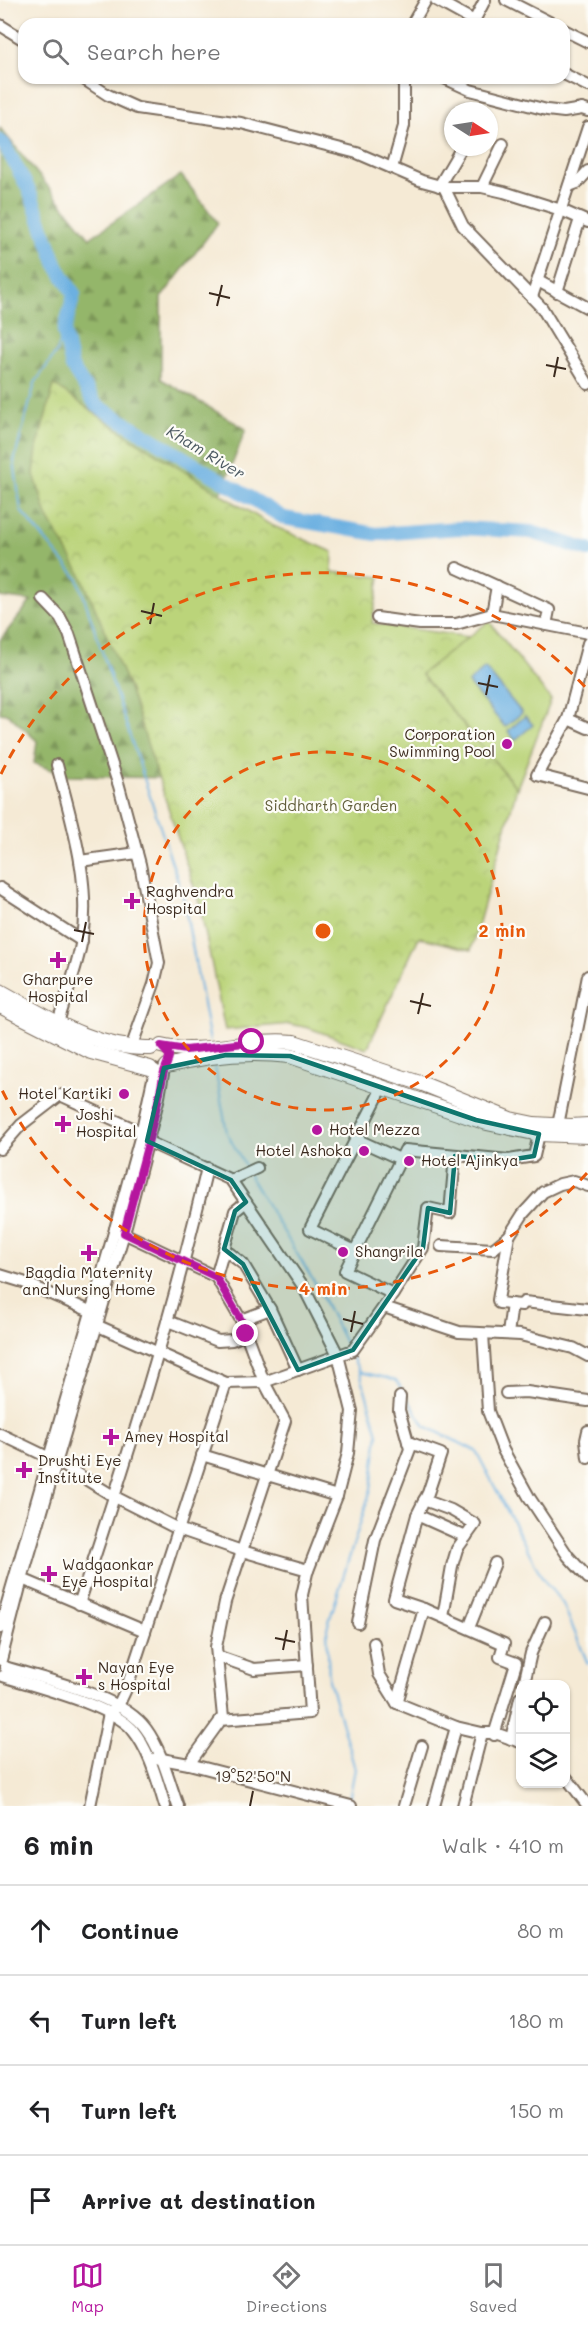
<!DOCTYPE html>
<meta charset="utf-8">
<style>
body{margin:0;font-family:Mali,sans-serif;background:#f6f6f6;color:#202124}
.controls{position:absolute;right:18px;bottom:18px;display:grid;overflow:hidden;border-radius:12px;box-shadow:0 2px 4px #0004}
.controls button{width:54px;height:54px;display:grid;place-items:center;padding:0;border:0;border-bottom:2px solid #e0e0e0;background:#fff;color:#202124;font:30px sans-serif}
.compass{position:absolute;left:444px;top:102px;width:54px;height:54px;border-radius:50%;background:#fff;box-shadow:0 2px 4px #0004;rotate:102deg}
.stop{position:absolute;width:18px;height:18px;margin:-14px;border:4px solid #b5179e;border-radius:50%;background:#fff}
.stop.end{background:#b5179e;border-color:#fff;box-shadow:0 2px 6px #0008}
.list{margin:0;padding:0;list-style:none}
h2{display:flex;justify-content:space-between;align-items:center;height:78px;margin:0;padding:0 24px;font-size:26px}
h2 small{font-size:20px;font-weight:400;color:#757577}
.list li{display:grid;grid-template-columns:39px 1fr auto;gap:18px;align-items:center;box-sizing:border-box;height:90px;padding:0 24px;border-top:2px solid #e0e0e0}
.list b{display:block;font-size:22px;white-space:nowrap}
.list em{font-size:20px;font-style:normal;color:#757577}
.icon{flex:none;width:33px;height:33px;fill:none;stroke:currentColor;stroke-width:2;stroke-linecap:round;stroke-linejoin:round}
.map{position:relative;flex:none;width:588px;height:1806px;overflow:hidden}
.search{position:absolute;background:#fff;box-shadow:0 2px 4px #0004;left:18px;right:18px;top:18px;height:66px;display:flex;align-items:center;gap:15px;box-sizing:border-box;padding:0 21px;border-radius:18px;color:#757577;font-size:22px}
.sheet{height:438px;background:#fff}
nav{display:flex;justify-content:space-around;align-items:center;box-sizing:border-box;height:84px;border-top:2px solid #e0e0e0;background:#fff;font-size:16px;color:#757577}
nav a{display:grid;justify-items:center;gap:3px}
nav .on{color:#b5179e}
.map>svg:first-child{display:block}
.forest{fill:url(#forest-firs);stroke:#687044;stroke-width:1.5}
.park{fill:url(#park-crowns);stroke:#7b7f4c;stroke-width:1.5}
.pitch{fill:#bbd47a;stroke:#7b7f4c;stroke-width:1.5}
.water{fill:#6cb0e1;stroke:#546d80;stroke-width:1.5}
.lines{fill:none;stroke-linecap:round;stroke-linejoin:round}
.stream{stroke:#6cb0e1;stroke-width:2}
.river{stroke:#6cb0e1;stroke-width:14}
.minor-casing{stroke:#7c6d5e;stroke-width:14}
.major-casing{stroke:#7c6d5e;stroke-width:16}
.minor{stroke:#fff;stroke-width:10}
.major{stroke:#fff;stroke-width:14}
.route{stroke:#b5179e;stroke-width:8}
.marked{fill:#0f766e;fill-opacity:0.2;stroke:#0f766e;stroke-width:4.5;stroke-linejoin:round}
.ticks{fill:none;stroke:#3b2a1e;stroke-width:2}
.ring{fill:none;stroke:#e8590c;stroke-width:3;stroke-dasharray:10 8}
.poi-dot{fill:#b5179e;stroke:#fdfcf7;stroke-width:2}
.labels{text-anchor:middle;stroke-width:4.5;stroke-linejoin:round;paint-order:stroke}
.poi-label{font-size:15px;fill:#3b2a1e;stroke:#fdfcf7;text-anchor:start}
.park-label{font-size:15px;fill:#615d3a;stroke:#fdfcf7}
.water-label{font-size:16px;font-style:italic;fill:#4c5962;stroke:#fdfcf7}
.ticks-label{font-size:15px;text-anchor:middle;fill:#3b2a1e;stroke:#fdfcf7;stroke-width:4.5;stroke-linejoin:round;paint-order:stroke}
.centre{fill:#e8590c;stroke:#fdfcf7;stroke-width:3}
.ring-label{font-size:18px;text-anchor:middle;font-weight:bold;fill:#e8590c;stroke:#fdfcf7;stroke-width:4.5;stroke-linejoin:round;paint-order:stroke}
</style>
<div class="map">
<svg width="588" height="1806" viewBox="0 0 588 1806">
<defs>
<pattern id="forest-firs" width="22" height="20" patternUnits="userSpaceOnUse" patternTransform="scale(1.5)"><rect width="22" height="20" fill="#94b66a"/><path d="M5 1l3.5 6h-7zM16 11l3.5 6h-7z" fill="#7a9457"/></pattern>
<pattern id="park-crowns" width="20" height="18" patternUnits="userSpaceOnUse" patternTransform="scale(1.5)"><rect width="20" height="18" fill="#bbd47a"/><path d="M2 6a3 3 0 1 1 6 0M12 15a3 3 0 1 1 6 0" fill="none" stroke="#a2b669"/></pattern>
</defs>
<rect width="100%" height="100%" fill="#fdfcf7"/>
<filter id="ink" filterUnits="userSpaceOnUse"><feTurbulence type="fractalNoise" baseFrequency=".0167" numOctaves="2"/><feDisplacementMap in="SourceGraphic" scale="12" xChannelSelector="R" yChannelSelector="G"/><feConvolveMatrix kernelMatrix="1 2 1 2 8 2 1 2 1" color-interpolation-filters="sRGB"/></filter>
<filter id="wash" filterUnits="userSpaceOnUse"><feTurbulence type="fractalNoise" baseFrequency=".008" numOctaves="4" result="noise"/><feDisplacementMap in="SourceGraphic" scale="24" xChannelSelector="R" yChannelSelector="G"/><feGaussianBlur stdDeviation="1.35" result="paint"/><feColorMatrix in="noise" values="0 0 0 0 0 0 0 0 0 0 0 0 0 0 0 0 0 1.4 0 .05"/><feComposite in="paint" operator="in"/></filter>
<g filter="url(#wash)">
<rect width="100%" height="100%" fill="#f5ead5"/>
<!-- forest -->
<polygon class="forest" points="0,128 90,238 181,175 218,223 161,298 161,379 246,429 218,500 171,778 66,776 34,763 37,741 8,714 0,713 0,640 31,601 0,597"/>
<!-- park -->
<polygon class="park" points="54,385 134,440 269,524 333,552 332,572 380,577 372,623 469,637 422,674 517,788 471,950 419,937 367,1049 309,1028 290,1024 225,1030 199,902 129,688 81,575 47,516 34,474 37,448"/>
<!-- pitch -->
<polygon class="pitch" points="489,621 551,700 517,788 421,674"/>
<!-- water -->
<g class="water">
<polygon points="485,668 522,713 505,727 468,683"/>
<polygon points="525,716 533,725 515,740 508,731"/>
</g>
<g class="lines">
<!-- stream -->
<g class="stream">
<polyline points="64,332 57,351 35,383 14,461 21,511 78,579 183,896 210,1042"/>
<polyline points="214,1062 227,1133 247,1170"/>
<polyline points="249,1175 319,1290 347,1347"/>
<polyline points="351,1355 360,1372 396,1380 425,1426 476,1451 543,1579 563,1604 588,1664"/>
<polyline points="349,1800 355,1769 329,1680 327,1628 371,1489 378,1434 360,1372"/>
</g>
<!-- river -->
<polyline class="river" points="0,141 4,144 29,190 58,268 74,294 64,332 72,367 96,405 284,518 376,534 460,528 531,532 588,550"/>
</g>
</g>
<g filter="url(#ink)">
<g class="lines">
<defs>
<g id="minor">
<polyline points="436,0 474,21 485,0"/>
<polyline points="506,0 553,24"/>
<polyline points="412,24 426,0"/>
<polyline points="0,25 24,40"/>
<polyline points="564,30 588,42"/>
<polyline points="564,74 588,86"/>
<polyline points="82,78 108,95 137,108 241,123 357,153 422,181 444,187 482,187 504,192 561,210 588,222"/>
<polyline points="444,78 470,90 547,110 564,112 582,109 588,111"/>
<polyline points="392,168 404,126 404,78"/>
<polyline points="439,186 462,147"/>
<polyline points="569,186 577,183 588,171"/>
<polyline points="444,187 463,226 542,308 588,384"/>
<polyline points="482,187 503,144"/>
<polyline points="538,281 588,308"/>
<polyline points="557,292 580,219"/>
<polyline points="532,297 588,127"/>
<polyline points="457,568 549,610 546,625"/>
<polyline points="43,599 60,617 69,634 119,786 140,864 159,963 154,984 131,1048"/>
<polyline points="492,614 497,586"/>
<polyline points="377,618 420,624 456,624 492,614 588,633"/>
<polyline points="588,643 568,719 588,728"/>
<polyline points="568,719 537,775 588,788"/>
<path d="M57 765C71 820 91 880 82 938 79 963 65 997 58 1023"/>
<polyline points="80,861 137,853"/>
<polyline points="0,888 82,941"/>
<polyline points="558,1125 588,976"/>
<polyline points="140,1138 231,1180 303,1286 338,1355 352,1411 348,1453 337,1496 307,1573 302,1595 310,1713 220,1720"/>
<polyline points="356,1139 400,1159"/>
<polyline points="0,1149 21,1125 60,1095 141,1132"/>
<polyline points="231,1180 257,1168"/>
<polyline points="115,1229 216,1277 241,1320 264,1382 285,1421 225,1602 216,1647 223,1717 189,1764"/>
<polyline points="509,1236 498,1300 499,1303 522,1305 524,1302 588,1309"/>
<polyline points="441,1246 493,1249 509,1236 523,1214 543,1192 560,1184 574,1181 588,1186"/>
<polyline points="224,1249 243,1264 270,1309 298,1370"/>
<polyline points="355,1251 310,1229 383,1086"/>
<polyline points="0,1275 23,1282 90,1311"/>
<polyline points="216,1277 235,1211 246,1202"/>
<polyline points="393,1294 423,1248 428,1208 450,1213 455,1156"/>
<polyline points="384,1307 459,1332 520,1335 573,1348 588,1356"/>
<polyline points="241,1320 270,1309"/>
<polyline points="168,1321 218,1341 232,1340 246,1334"/>
<polyline points="96,1325 226,1383 264,1382 353,1350 393,1294 345,1271 405,1150 509,1160 534,1156 539,1134"/>
<polyline points="483,1334 488,1411 503,1450 529,1497 568,1556 588,1578"/>
<polyline points="508,1334 512,1304"/>
<polyline points="506,1393 527,1392 588,1401"/>
<polyline points="588,1431 586,1440 588,1458"/>
<polyline points="0,1434 56,1461 115,1497 178,1529 242,1551 308,1570"/>
<polyline points="408,1442 441,1454 428,1493 417,1515 394,1599 424,1609 504,1644 500,1657 516,1663 494,1735"/>
<polyline points="202,1455 337,1496"/>
<polyline points="424,1500 451,1510 475,1524 457,1549 452,1566 443,1617"/>
<polyline points="417,1515 466,1537"/>
<polyline points="22,1579 145,1631"/>
<path d="M79 1604C127 1460 172 1316 207 1168"/>
<polyline points="358,1623 375,1540 410,1449 399,1410 400,1397"/>
<polyline points="0,1628 115,1229 140,1138 155,1070"/>
<polyline points="469,1628 495,1563"/>
<polyline points="374,1643 379,1674 397,1703 456,1727 482,1733 495,1733 520,1742"/>
<polyline points="217,1656 254,1669 307,1665"/>
<polyline points="1,1660 22,1579 124,1233 159,1097 164,1068"/>
<path d="M5 1667C46 1680 122 1695 146 1729 162 1751 169 1781 178 1806"/>
<path d="M3 1676C36 1687 109 1704 132 1729 150 1751 157 1780 165 1806"/>
<polyline points="524,1684 531,1653 545,1622"/>
<polyline points="397,1703 424,1609"/>
<polyline points="511,1739 520,1698"/>
<polyline points="156,1758 189,1764 351,1806"/>
<polyline points="566,1777 588,1806"/>
<polyline points="90,1806 109,1713 118,1706 127,1687 226,1383"/>
<polyline points="404,1806 422,1746"/>
<polyline points="434,1806 456,1727"/>
<polyline points="463,1806 482,1733"/>
</g>
<g id="major">
<path d="M0 991C47 1017 96 1050 151 1048"/>
<polyline points="0,1006 91,1052 150,1068"/>
<path d="M161 1046C204 1056 250 1037 294 1042L423 1084 510 1119 534 1124 571 1126 588 1125"/>
<path d="M167 1066C207 1055 248 1051 290 1056L487 1123 539 1134 588 1136"/>
</g>
</defs>
<!-- minor casing -->
<use href="#minor" class="minor-casing"/>
<!-- major casing -->
<use href="#major" class="major-casing"/>
<!-- minor -->
<use href="#minor" class="minor"/>
<!-- major -->
<use href="#major" class="major"/>
</g>
</g>
<g class="lines" filter="url(#ink)">
<!-- route -->
<path class="route" d="M246 1334 241 1320 216 1277 124 1233C137 1181 154 1129 163 1076 164 1068 169 1063 169 1055L161 1046 186 1050 252 1042"/>
</g>
<!-- marked area -->
<path class="marked" d="M226 1055 290 1056 476 1120 539 1134 534 1156 509 1160 455 1156 450 1213 428 1208 423 1248 353 1350 298 1370 243 1264 224 1249 235 1211 246 1202 231 1180 147 1141 164 1068Z"/>
<!-- ticks -->
<path class="ticks" d="M209 293 230 298M217 306 222 285M546 365 566 369M554 377 558 357M141 611 162 616M150 624 154 603M478 683 498 687M486 695 490 675M74 930 94 934M82 942 86 922M410 1001 431 1006M418 1014 423 993M343 1319 363 1324M351 1332 355 1311M275 1638 295 1642M283 1650 287 1630M250 1806 253 1791"/>
<!-- distance rings -->
<g class="ring">
<circle cx="323" cy="931" r="179"/>
<path d="M587 1173A358 358 0 0 1 1 1088M1 774A358 358 0 0 1 587 689"/>
</g>
<!-- markers -->
<g class="poi-dot">
<circle cx="507" cy="744" r="6"/>
<path d="M129 892h6v6h6v6h-6v6h-6v-6h-6v-6h6z"/>
<path d="M55 951h6v6h6v6h-6v6h-6v-6h-6v-6h6z"/>
<circle cx="124" cy="1094" r="6"/>
<path d="M60 1115h6v6h6v6h-6v6h-6v-6h-6v-6h6z"/>
<circle cx="317" cy="1130" r="6"/>
<circle cx="364" cy="1151" r="6"/>
<circle cx="409" cy="1161" r="6"/>
<circle cx="343" cy="1252" r="6"/>
<path d="M86 1244h6v6h6v6h-6v6h-6v-6h-6v-6h6z"/>
<path d="M108 1428h6v6h6v6h-6v6h-6v-6h-6v-6h6z"/>
<path d="M21 1461h6v6h6v6h-6v6h-6v-6h-6v-6h6z"/>
<path d="M46 1565h6v6h6v6h-6v6h-6v-6h-6v-6h6z"/>
<path d="M81 1668h6v6h6v6h-6v6h-6v-6h-6v-6h6z"/>
</g>
<g class="labels">
<!-- poi labels -->
<g class="poi-label">
<text x="495" y="740" text-anchor="end">Corporation<tspan x="495" dy="17">Swimming Pool</tspan></text>
<text x="146" y="897">Raghvendra<tspan x="146" dy="17">Hospital</tspan></text>
<text x="58" y="985" text-anchor="middle">Gharpure<tspan x="58" dy="17">Hospital</tspan></text>
<text x="112" y="1099" text-anchor="end">Hotel Kartiki</text>
<text x="76" y="1120">Joshi<tspan x="76" dy="17">Hospital</tspan></text>
<text x="329" y="1135">Hotel Mezza</text>
<text x="352" y="1156" text-anchor="end">Hotel Ashoka</text>
<text x="421" y="1166">Hotel Ajinkya</text>
<text x="355" y="1257">Shangrila</text>
<text x="89" y="1278" text-anchor="middle">Bagdia Maternity<tspan x="89" dy="17">and Nursing Home</tspan></text>
<text x="124" y="1442">Amey Hospital</text>
<text x="38" y="1466">Drushti Eye<tspan x="38" dy="17">Institute</tspan></text>
<text x="62" y="1570">Wadgaonkar<tspan x="62" dy="17">Eye Hospital</tspan></text>
<text x="98" y="1673">Nayan Eye<tspan x="98" dy="17">s Hospital</tspan></text>
</g>
<!-- park labels -->
<g class="park-label">
<text x="331" y="811">Siddharth Garden</text>
</g>
<!-- water labels -->
<g class="water-label">
<text transform="translate(206 452) rotate(31)" y="6">Kham River</text>
</g>
</g>
<g class="ticks-label">
<text x="253" y="1782">19°52'50"N</text>
</g>
<circle cx="323" cy="931" r="9" class="centre"/>
<g class="ring-label">
<text x="502" y="937">2 min</text>
<text x="323" y="1295">4 min</text>
</g>
</svg>
<div class="controls">
<button><svg class="icon" aria-label="locate" viewBox="0 0 24 24"><circle cx="12" cy="12" r="6"/><path d="M12 2v4M12 18v4M2 12h4M18 12h4"/></svg></button>
<button><svg class="icon" aria-label="layers" viewBox="0 0 24 24"><path d="M12 4l9 5-9 5-9-5zM3 14l9 5 9-5"/></svg></button>
</div>
<svg class="compass" viewBox="-18 -18 36 36"><path d="M0-13l5 13h-10z" fill="#e53935"/><path d="M0 13l5-13h-10z" fill="#757577"/></svg>
<div class="stop" style="left:252px;top:1042px"></div>
<div class="stop end" style="left:246px;top:1334px"></div>
<div class="search"><svg class="icon" aria-label="search" viewBox="0 0 24 24"><circle cx="10" cy="10" r="6"/><path d="M15 15l6 6"/></svg>Search here</div>
</div>
<section class="sheet">
<h2>6 min<small>Walk · 410 m</small></h2>
<ul class="list">
<li><svg class="icon" aria-label="ahead" viewBox="0 0 24 24"><path d="M12 20V5M6 11l6-6 6 6"/></svg><div><b>Continue</b></div><em>80 m</em></li>
<li><svg class="icon" aria-label="left" viewBox="0 0 24 24"><path d="M17 20v-9H6M10 6l-5 5 5 5"/></svg><div><b>Turn left</b></div><em>180 m</em></li>
<li><svg class="icon" aria-label="left" viewBox="0 0 24 24"><path d="M17 20v-9H6M10 6l-5 5 5 5"/></svg><div><b>Turn left</b></div><em>150 m</em></li>
<li><svg class="icon" aria-label="arrive" viewBox="0 0 24 24"><path d="M6 21V4h12l-3 4 3 4H6"/></svg><div><b>Arrive at destination</b></div></li>
</ul>
</section>
<nav>
<a class="on"><svg class="icon" aria-label="map" viewBox="0 0 24 24"><path d="M3 6l6-2 6 2 6-2v14l-6 2-6-2-6 2zM9 4v14M15 6v14"/></svg>Map</a>
<a><svg class="icon" aria-label="directions" viewBox="0 0 24 24"><path d="M12 3l9 9-9 9-9-9zM9 14v-3h6M13 9l2 2-2 2"/></svg>Directions</a>
<a><svg class="icon" aria-label="saved" viewBox="0 0 24 24"><path d="M7 4h10v16l-5-4-5 4z"/></svg>Saved</a>
</nav>
